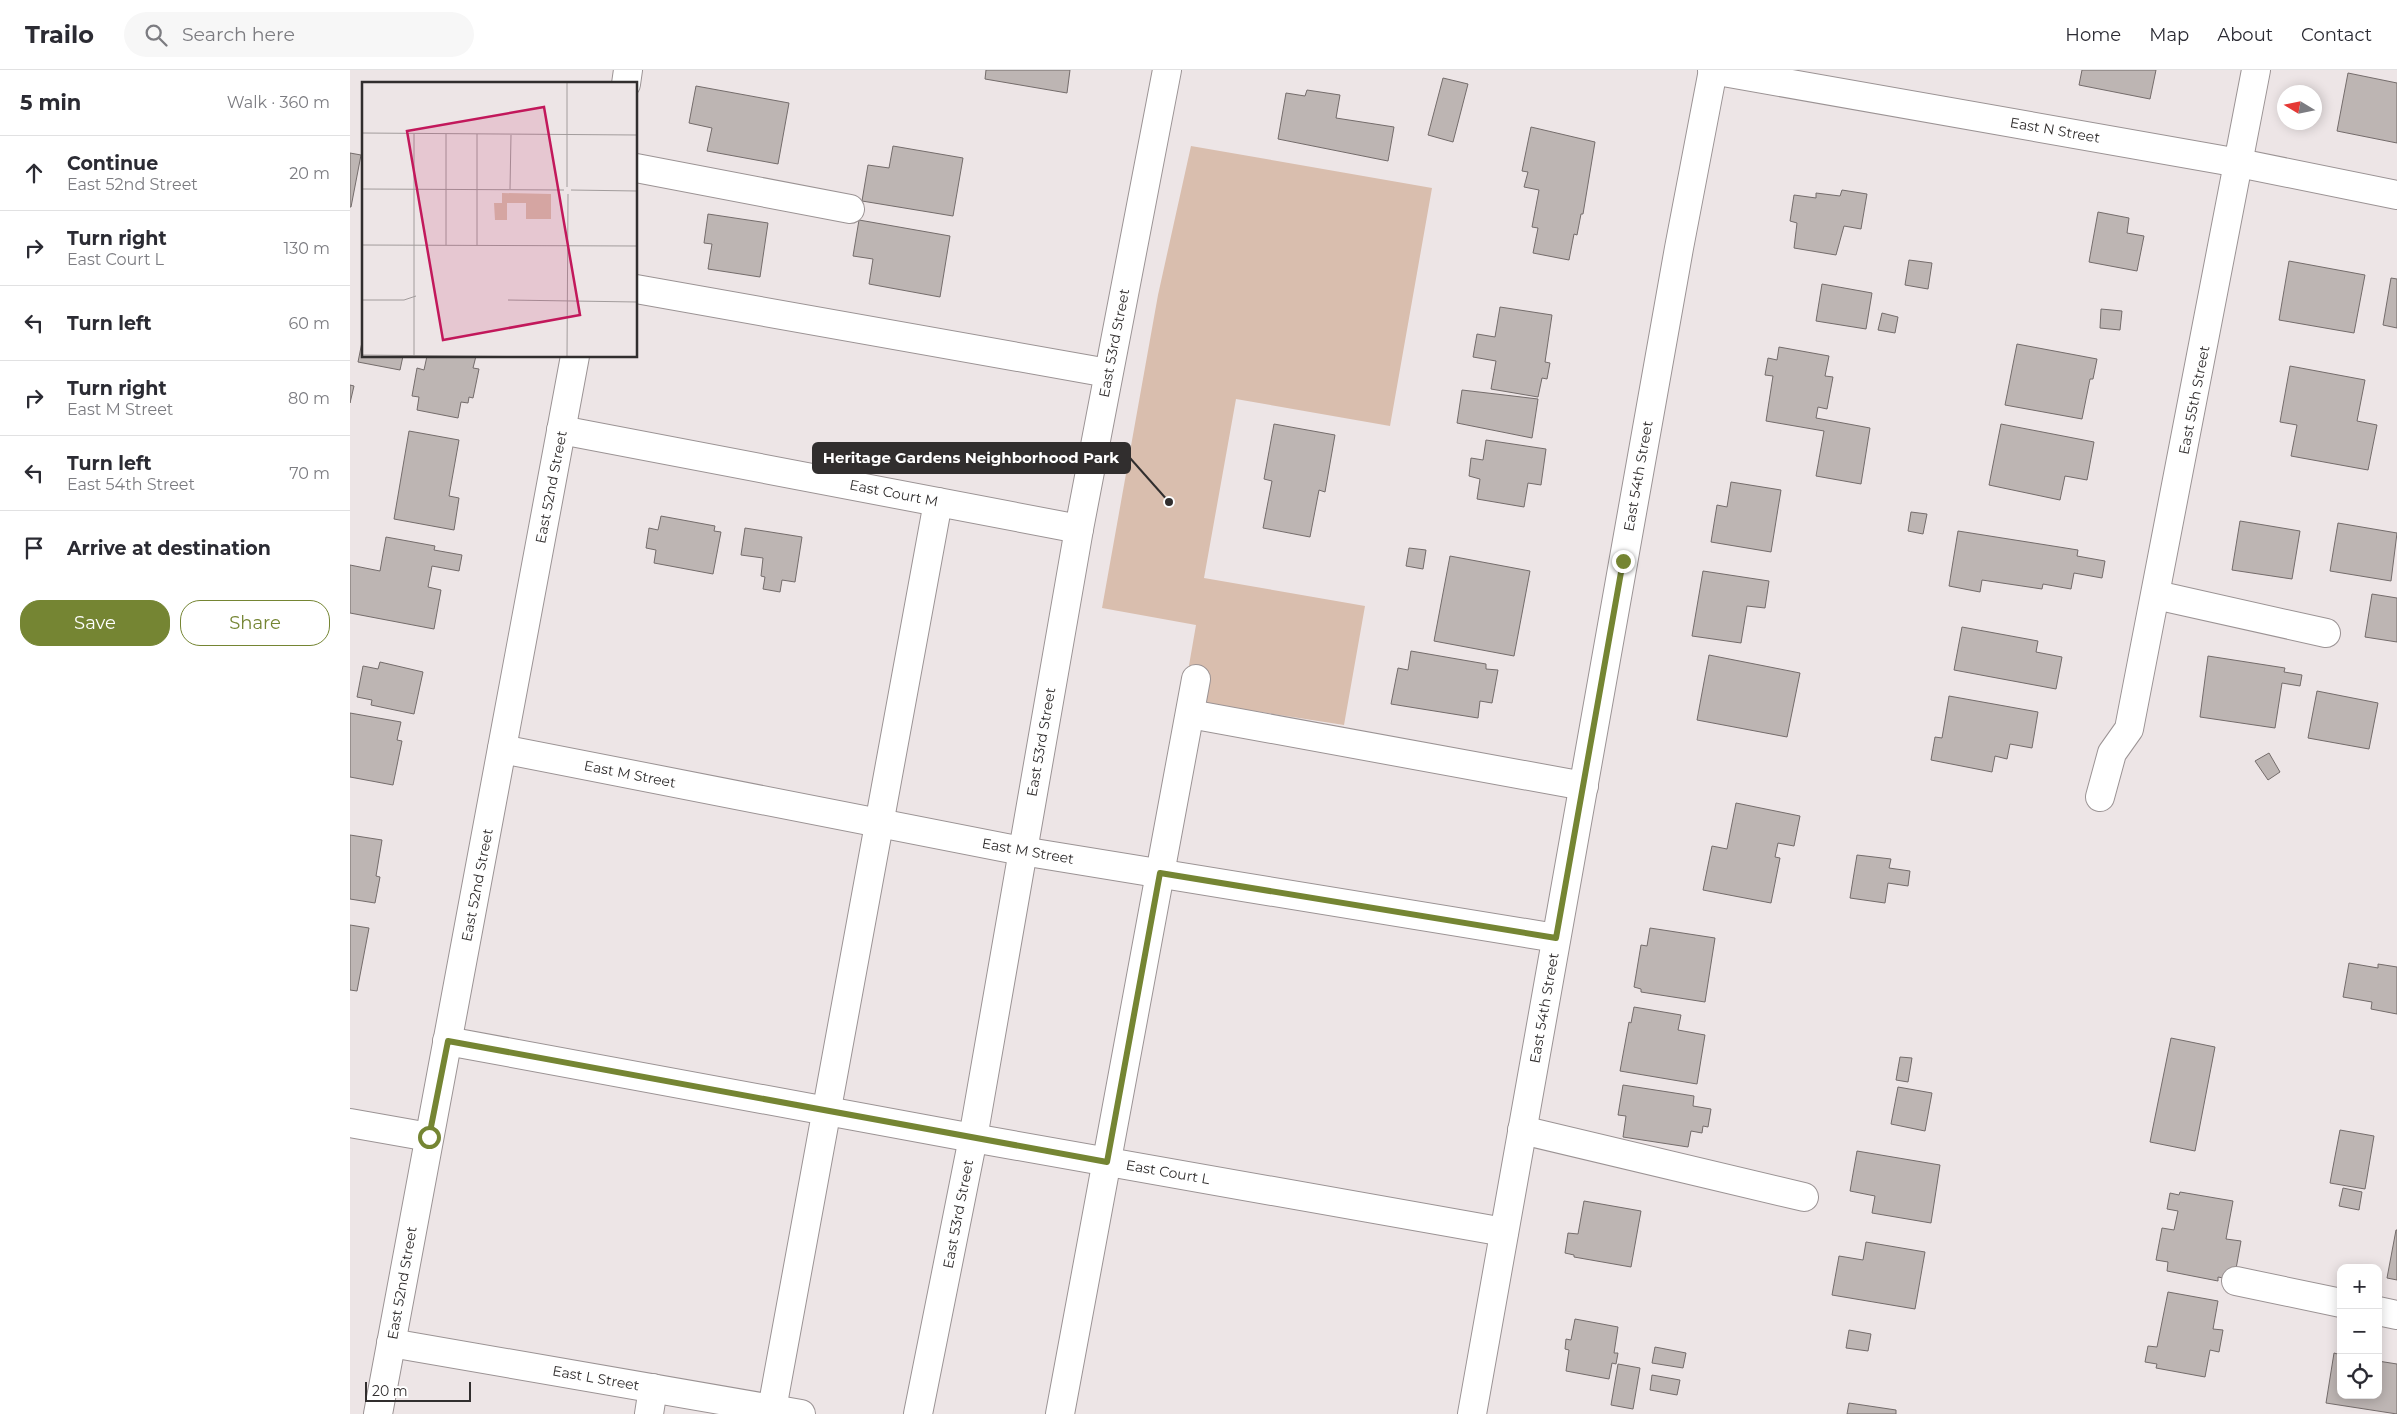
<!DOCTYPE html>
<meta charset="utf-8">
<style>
body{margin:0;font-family:Montserrat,sans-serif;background:#f7f7f7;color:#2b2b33}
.controls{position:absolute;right:15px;bottom:15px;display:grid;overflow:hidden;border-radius:10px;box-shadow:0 2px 12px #0003}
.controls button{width:45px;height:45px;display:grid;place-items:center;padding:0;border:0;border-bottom:1px solid #e1e1e2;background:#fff;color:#2b2b33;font:25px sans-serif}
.compass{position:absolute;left:1927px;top:15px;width:45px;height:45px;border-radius:50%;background:#fff;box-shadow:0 2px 12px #0003;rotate:280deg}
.scale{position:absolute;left:15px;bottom:12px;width:106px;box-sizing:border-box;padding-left:5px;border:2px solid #312e2e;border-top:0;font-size:14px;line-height:18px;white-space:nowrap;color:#312e2e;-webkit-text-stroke:4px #fff;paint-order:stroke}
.stop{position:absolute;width:15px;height:15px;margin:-11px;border:4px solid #758533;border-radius:50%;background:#fff}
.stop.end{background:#758533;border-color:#fff;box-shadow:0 1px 5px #0008}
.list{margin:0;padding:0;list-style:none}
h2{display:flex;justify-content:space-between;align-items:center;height:65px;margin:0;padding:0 20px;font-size:21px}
h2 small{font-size:16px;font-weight:400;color:#7c7c81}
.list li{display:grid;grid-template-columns:32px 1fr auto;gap:15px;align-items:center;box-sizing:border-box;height:75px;padding:0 20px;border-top:1px solid #e1e1e2}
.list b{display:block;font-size:19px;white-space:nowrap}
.list p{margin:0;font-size:16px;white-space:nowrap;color:#7c7c81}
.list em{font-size:16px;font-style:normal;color:#7c7c81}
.actions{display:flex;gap:10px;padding:15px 20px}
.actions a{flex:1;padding:11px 0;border:1px solid #758533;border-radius:20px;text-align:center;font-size:18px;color:#758533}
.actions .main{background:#758533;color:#fff}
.icon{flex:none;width:28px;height:28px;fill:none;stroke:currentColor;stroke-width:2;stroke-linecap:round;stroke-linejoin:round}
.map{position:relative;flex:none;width:2047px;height:1344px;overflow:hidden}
header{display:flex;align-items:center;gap:30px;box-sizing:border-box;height:70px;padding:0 25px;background:#fff;border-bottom:1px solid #e1e1e2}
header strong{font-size:24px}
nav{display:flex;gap:28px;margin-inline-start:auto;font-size:18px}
.search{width:350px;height:45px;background:#f7f7f7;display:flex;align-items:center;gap:12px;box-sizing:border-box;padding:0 18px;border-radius:28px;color:#7c7c81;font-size:19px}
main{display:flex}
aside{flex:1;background:#fff}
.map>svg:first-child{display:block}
.green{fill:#d9beae}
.building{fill:#bdb5b3;stroke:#746c6b}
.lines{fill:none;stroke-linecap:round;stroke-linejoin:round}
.minor-casing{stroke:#9b9394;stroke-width:30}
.minor{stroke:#fff;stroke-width:28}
.route{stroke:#758533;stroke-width:6}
.labels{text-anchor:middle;stroke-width:5;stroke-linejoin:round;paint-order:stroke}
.street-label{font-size:14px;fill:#312e2e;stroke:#fff}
.inset-road{fill:none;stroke:#a29c9c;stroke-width:1}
.view{fill:#c2185b;fill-opacity:0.15;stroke:#c2185b;stroke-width:2.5}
.inset-edge{fill:none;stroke:#312e2e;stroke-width:2.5}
.leader{fill:none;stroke:#312e2e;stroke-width:2}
.callout-dot{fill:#312e2e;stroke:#fff;stroke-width:2}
.callout{fill:#312e2e;stroke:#312e2e;stroke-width:2}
.callout-label{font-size:15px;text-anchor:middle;font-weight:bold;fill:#fff}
</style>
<header>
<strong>Trailo</strong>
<div class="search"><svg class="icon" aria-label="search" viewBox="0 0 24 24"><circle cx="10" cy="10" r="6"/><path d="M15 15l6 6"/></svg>Search here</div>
<nav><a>Home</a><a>Map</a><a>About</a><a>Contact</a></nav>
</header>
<main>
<aside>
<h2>5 min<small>Walk · 360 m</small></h2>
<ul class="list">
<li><svg class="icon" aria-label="ahead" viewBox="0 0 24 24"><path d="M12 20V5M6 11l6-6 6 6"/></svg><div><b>Continue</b><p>East 52nd Street</p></div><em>20 m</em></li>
<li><svg class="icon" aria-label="right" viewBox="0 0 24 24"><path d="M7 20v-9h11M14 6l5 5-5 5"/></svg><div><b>Turn right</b><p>East Court L</p></div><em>130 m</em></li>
<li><svg class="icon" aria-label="left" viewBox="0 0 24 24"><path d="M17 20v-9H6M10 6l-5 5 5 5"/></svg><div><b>Turn left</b></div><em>60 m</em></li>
<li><svg class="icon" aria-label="right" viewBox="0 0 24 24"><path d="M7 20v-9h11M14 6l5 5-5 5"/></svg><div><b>Turn right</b><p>East M Street</p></div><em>80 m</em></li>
<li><svg class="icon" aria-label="left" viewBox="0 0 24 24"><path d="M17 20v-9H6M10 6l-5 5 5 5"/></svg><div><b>Turn left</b><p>East 54th Street</p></div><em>70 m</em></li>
<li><svg class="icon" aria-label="arrive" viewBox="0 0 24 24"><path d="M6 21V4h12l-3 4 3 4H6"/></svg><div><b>Arrive at destination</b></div></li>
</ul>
<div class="actions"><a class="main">Save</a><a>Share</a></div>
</aside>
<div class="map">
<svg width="2047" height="1344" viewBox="0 0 2047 1344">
<rect width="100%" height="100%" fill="#ede5e6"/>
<!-- green -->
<polygon class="green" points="841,76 1082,118 1040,356 886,329 854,508 1015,536 994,655 833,630 846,555 752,538 808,225"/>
<!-- building -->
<g class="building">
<polygon points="636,0 720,0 717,23 635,9"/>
<polygon points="1732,0 1806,0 1800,29 1729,15"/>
<polygon points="1998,3 2047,13 2047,73 1987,61"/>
<polygon points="1093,8 1118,14 1103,72 1078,65"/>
<polygon points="346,16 439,33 428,94 357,81 362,58 339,53"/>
<polygon points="957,20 990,25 986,48 1044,57 1038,91 928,69 936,23 955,26"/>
<polygon points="1181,57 1245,72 1233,144 1231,144 1227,165 1224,164 1219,190 1183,183 1188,158 1182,157 1189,120 1174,117 1178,102 1172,101"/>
<polygon points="543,76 613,88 603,146 512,131 518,95 539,98"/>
<polygon points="0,83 11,85 1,137 0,137"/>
<polygon points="1492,120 1517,124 1511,159 1494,156 1486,185 1444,178 1447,153 1440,151 1444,125 1466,128 1466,123 1490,126"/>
<polygon points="1748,142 1779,148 1777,163 1794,166 1787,201 1739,192"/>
<polygon points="358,144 418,153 410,207 358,199 362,174 354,173"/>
<polygon points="509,150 600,166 590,227 519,214 523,189 503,186"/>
<polygon points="1559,190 1582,193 1578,219 1555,215"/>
<polygon points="1939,191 2015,205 2004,263 1929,250"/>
<polygon points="2041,208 2047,209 2047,258 2033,255"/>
<polygon points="1472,214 1522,223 1516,259 1466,251"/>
<polygon points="1150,237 1202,245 1195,292 1200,293 1197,309 1192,308 1188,327 1141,319 1146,291 1123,287 1127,264 1145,267"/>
<polygon points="1751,239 1772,241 1770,260 1750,258"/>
<polygon points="1532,243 1548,247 1545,263 1528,260"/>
<polygon points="14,262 14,286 53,286 50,300 8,292"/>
<polygon points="1667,274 1747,289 1743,309 1740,309 1732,349 1655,335"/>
<polygon points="1429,277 1479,286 1475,306 1483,307 1477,339 1468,337 1466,348 1520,358 1511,414 1466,406 1474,361 1416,351 1423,306 1415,305 1418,288 1427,290"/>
<polygon points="77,286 126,286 123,298 129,299 123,328 119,327 118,333 111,332 108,348 67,340 69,327 62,326 67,298 74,300"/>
<polygon points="1940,296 2015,310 2007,351 2027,355 2018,400 1941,386 1947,355 1930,352"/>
<polygon points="0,315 4,316 0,333"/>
<polygon points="1112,320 1188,329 1182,368 1107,353"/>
<polygon points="924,354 985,365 975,422 969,420 960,467 913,458 922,411 914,409"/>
<polygon points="1651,354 1744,372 1737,410 1715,406 1710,430 1639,415"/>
<polygon points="59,361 109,370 99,426 109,428 104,460 44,449"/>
<polygon points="1136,370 1196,379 1191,415 1178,413 1174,437 1127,429 1130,409 1119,406 1121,388 1133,390"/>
<polygon points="1381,412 1431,420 1421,482 1361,472 1367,435 1377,437"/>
<polygon points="1561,442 1577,444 1573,464 1558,461"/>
<polygon points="311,446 365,456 364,461 371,462 363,504 304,493 306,480 296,478 299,458 308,460"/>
<polygon points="1890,451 1950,461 1942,509 1882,500"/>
<polygon points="1988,453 2047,463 2041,511 1980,501"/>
<polygon points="395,458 452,467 445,512 432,510 430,522 413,519 415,507 411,506 413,488 391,485"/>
<polygon points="1608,461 1728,480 1727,486 1755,491 1752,508 1724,503 1721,519 1693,514 1692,519 1632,510 1630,522 1599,516"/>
<polygon points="36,467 85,476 84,480 112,485 109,501 82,496 78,517 91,520 84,559 0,543 0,495 30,501"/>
<polygon points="1059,478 1076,480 1073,499 1056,496"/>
<polygon points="1100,486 1180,501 1164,586 1084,571"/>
<polygon points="1353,501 1419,511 1415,538 1397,536 1391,573 1342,566"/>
<polygon points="2022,524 2047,528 2047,572 2015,567"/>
<polygon points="1612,557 1688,571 1686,582 1712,587 1706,619 1604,600"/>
<polygon points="1061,581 1136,594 1136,599 1148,600 1142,633 1130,631 1128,648 1041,634 1048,598 1058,600"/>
<polygon points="1359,585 1450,603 1437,667 1347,650"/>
<polygon points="1858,586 1935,598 1934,602 1952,605 1950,616 1932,613 1925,658 1850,647"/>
<polygon points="30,592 73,602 64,644 21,635 22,630 7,627 13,596 28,599"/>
<polygon points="1967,621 2028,633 2019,679 1958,668"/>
<polygon points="1599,626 1688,642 1682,678 1660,674 1657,689 1645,686 1642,702 1581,690 1585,667 1592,668"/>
<polygon points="0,643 51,652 47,670 52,671 43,715 0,707"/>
<polygon points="1919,683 1930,702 1918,710 1905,691"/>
<polygon points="1386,733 1450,746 1444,776 1428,773 1425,787 1430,788 1421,833 1353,820 1362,776 1377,779"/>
<polygon points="0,765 32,770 26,806 30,807 25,833 0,829"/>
<polygon points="1507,785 1541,789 1539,798 1560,801 1558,816 1538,813 1535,833 1500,828"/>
<polygon points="0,855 19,858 7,921 0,920"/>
<polygon points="1300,858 1365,868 1355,932 1291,922 1291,919 1284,917 1291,875 1297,876"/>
<polygon points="1999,893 2028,898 2028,894 2047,897 2047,944 2021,939 2022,932 1993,927"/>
<polygon points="1284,937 1331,945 1328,960 1355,965 1347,1014 1270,1001 1279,952 1281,953"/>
<polygon points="1821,968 1865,977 1845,1081 1800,1072"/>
<polygon points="1550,987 1562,988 1558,1012 1546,1010"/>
<polygon points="1273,1015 1344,1026 1343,1036 1361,1039 1358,1057 1353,1056 1352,1063 1341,1061 1338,1077 1273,1067 1276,1046 1268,1045"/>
<polygon points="1548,1017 1582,1023 1575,1061 1541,1054"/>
<polygon points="1990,1060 2024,1066 2015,1119 1980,1113"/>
<polygon points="1507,1081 1590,1095 1581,1153 1522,1143 1525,1126 1500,1121"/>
<polygon points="1993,1118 2012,1122 2009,1140 1989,1136"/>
<polygon points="1830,1122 1883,1131 1876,1169 1891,1171 1884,1210 1868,1207 1868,1211 1817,1201 1818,1192 1806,1190 1812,1158 1824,1160 1828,1141 1817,1139 1820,1123 1829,1125"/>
<polygon points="1234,1131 1291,1141 1281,1197 1224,1187 1224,1185 1215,1183 1218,1163 1228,1164"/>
<polygon points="2046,1160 2047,1160 2047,1210 2037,1208"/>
<polygon points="1516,1172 1575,1182 1565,1239 1482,1225 1489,1186 1513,1190"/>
<polygon points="1818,1222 1868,1231 1863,1259 1873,1260 1869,1282 1860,1280 1855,1307 1806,1298 1807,1294 1795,1292 1798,1276 1807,1277"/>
<polygon points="1225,1249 1268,1257 1264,1283 1268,1283 1266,1294 1262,1293 1259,1309 1216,1301 1219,1280 1215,1279 1216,1269 1221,1270"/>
<polygon points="1499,1260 1521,1264 1518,1281 1496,1278"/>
<polygon points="1305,1277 1336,1283 1333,1298 1302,1293"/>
<polygon points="1984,1283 1991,1285 1991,1325 2028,1325 2028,1291 2047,1294 2047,1344 1976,1333"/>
<polygon points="1268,1294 1290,1298 1283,1339 1261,1335"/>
<polygon points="1302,1305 1330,1310 1327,1325 1300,1320"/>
<polygon points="1499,1333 1546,1340 1546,1344 1497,1344"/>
</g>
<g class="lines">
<defs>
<g id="minor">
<polyline points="1362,0 1889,93 2047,125"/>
<polyline points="276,14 278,0"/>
<polyline points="286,98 500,139"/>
<polyline points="286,219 758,303"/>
<polyline points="211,360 729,459"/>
<polyline points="1806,525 1976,563"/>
<polyline points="840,644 1234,716"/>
<polyline points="152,679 672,781 1206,868"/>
<polyline points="1750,727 1762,683 1779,659 1906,0"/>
<polyline points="97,971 623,1068 1154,1162"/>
<polyline points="0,1053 79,1067"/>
<polyline points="1172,1060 1454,1127"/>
<polyline points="1886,1211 1991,1233"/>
<polyline points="2028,1241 2047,1245"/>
<polyline points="41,1273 451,1344"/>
<polyline points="422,1339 588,432"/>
<polyline points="28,1344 225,286"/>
<polyline points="299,1344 303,1318"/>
<polyline points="568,1344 623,1068 729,459 817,0"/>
<polyline points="710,1344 846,609"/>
<polyline points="1122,1344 1329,178 1363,0"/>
</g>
</defs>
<!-- minor casing -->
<use href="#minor" class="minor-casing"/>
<!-- minor -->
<use href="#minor" class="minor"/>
</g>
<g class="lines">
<!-- route -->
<polyline class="route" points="79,1067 98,971 757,1092 810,803 1206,868 1273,491"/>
</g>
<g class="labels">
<!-- street labels -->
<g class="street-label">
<text transform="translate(1705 60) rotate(10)" y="5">East N Street</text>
<text transform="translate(764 273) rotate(-79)" y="5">East 53rd Street</text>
<text transform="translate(1844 330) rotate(-79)" y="5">East 55th Street</text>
<text transform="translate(1288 406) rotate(-80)" y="5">East 54th Street</text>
<text transform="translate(201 417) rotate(-79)" y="5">East 52nd Street</text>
<text transform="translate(544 423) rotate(11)" y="5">East Court M</text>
<text transform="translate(691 672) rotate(-80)" y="5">East 53rd Street</text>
<text transform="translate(280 704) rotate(11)" y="5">East M Street</text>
<text transform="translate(678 781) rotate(10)" y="5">East M Street</text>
<text transform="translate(127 815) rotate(-79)" y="5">East 52nd Street</text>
<text transform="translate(1194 938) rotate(-80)" y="5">East 54th Street</text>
<text transform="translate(818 1102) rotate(10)" y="5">East Court L</text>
<text transform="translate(608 1144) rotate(-79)" y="5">East 53rd Street</text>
<text transform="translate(52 1213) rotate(-80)" y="5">East 52nd Street</text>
<text transform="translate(246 1308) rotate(10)" y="5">East L Street</text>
</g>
</g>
<!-- overview -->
<g transform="translate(12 12)">
<rect width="275" height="275" fill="#ede5e6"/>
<path d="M140 111 189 112V137H164V121H145V138H133L132 121H140Z" fill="#d9beae"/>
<path class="inset-road" d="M205 0V105M0 51 275 53M0 107 202 108M148 107 149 53M209 108 275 109M0 163 275 164M84 163V52M115 163V52M0 218H42L54 214M146 218 275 220M0 273 192 275M52 275V52M205 275 206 112"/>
<path class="view" d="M182 25 218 233 81 258 45 49Z"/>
<rect width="275" height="275" class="inset-edge"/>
</g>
<!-- callouts -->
<path class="leader" d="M819 432L780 388"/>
<circle class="callout-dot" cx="819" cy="432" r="5"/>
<rect class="callout" x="463" y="373" width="317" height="30" rx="5"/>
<g class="callout-label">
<text x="621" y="393">Heritage Gardens Neighborhood Park</text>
</g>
</svg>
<div class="controls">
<button>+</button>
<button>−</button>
<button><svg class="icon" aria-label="locate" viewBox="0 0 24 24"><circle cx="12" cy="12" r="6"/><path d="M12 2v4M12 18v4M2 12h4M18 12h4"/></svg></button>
</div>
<svg class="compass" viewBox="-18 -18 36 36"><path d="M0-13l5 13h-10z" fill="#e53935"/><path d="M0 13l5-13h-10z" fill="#7c7c81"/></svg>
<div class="scale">20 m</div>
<div class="stop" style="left:79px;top:1067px"></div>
<div class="stop end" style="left:1273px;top:491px"></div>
</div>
</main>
